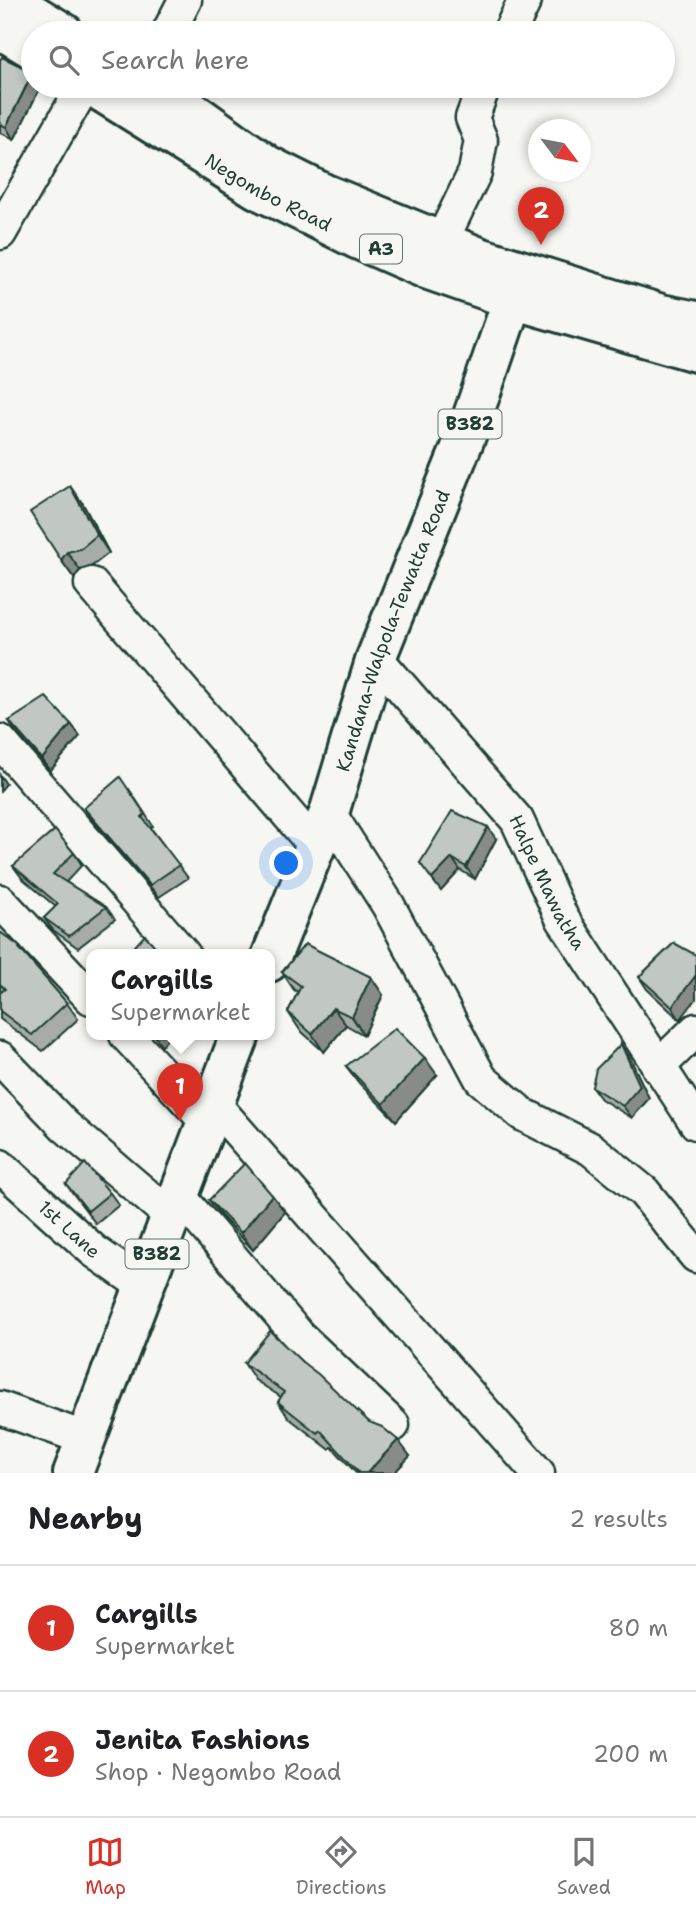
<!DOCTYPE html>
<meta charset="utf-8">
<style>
body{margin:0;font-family:"Shantell Sans",sans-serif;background:#f2f2f2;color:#202124}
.compass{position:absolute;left:528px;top:119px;width:63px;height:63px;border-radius:50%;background:#fff;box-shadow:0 4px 10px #0003;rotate:122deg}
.you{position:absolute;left:287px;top:864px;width:24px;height:24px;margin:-18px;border:5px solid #fff;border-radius:50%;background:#1a73e8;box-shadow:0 0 0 10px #1a73e833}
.badge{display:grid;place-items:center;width:46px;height:46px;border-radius:50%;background:#d93025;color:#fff;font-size:23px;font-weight:700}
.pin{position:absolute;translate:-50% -58px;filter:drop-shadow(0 2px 4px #0008)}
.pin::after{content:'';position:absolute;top:37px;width:24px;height:21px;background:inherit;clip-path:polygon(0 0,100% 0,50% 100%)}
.popup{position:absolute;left:86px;top:949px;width:189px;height:91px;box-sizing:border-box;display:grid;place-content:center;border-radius:14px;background:#fff;filter:drop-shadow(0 2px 5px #0005);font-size:23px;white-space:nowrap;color:#757577}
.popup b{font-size:26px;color:#202124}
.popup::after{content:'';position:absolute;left:50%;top:100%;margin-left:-14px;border:14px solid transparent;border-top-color:#fff}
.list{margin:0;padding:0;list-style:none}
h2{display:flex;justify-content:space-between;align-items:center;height:91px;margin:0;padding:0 28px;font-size:30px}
h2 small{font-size:23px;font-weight:400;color:#757577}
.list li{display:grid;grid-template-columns:46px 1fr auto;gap:21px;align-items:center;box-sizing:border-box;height:126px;padding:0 28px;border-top:2px solid #e0e0e0}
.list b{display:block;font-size:26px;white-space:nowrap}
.list p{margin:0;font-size:23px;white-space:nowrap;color:#757577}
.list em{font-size:23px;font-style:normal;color:#757577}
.icon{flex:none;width:38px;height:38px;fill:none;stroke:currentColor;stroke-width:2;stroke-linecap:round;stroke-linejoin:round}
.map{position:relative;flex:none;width:696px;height:1473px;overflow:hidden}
.search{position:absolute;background:#fff;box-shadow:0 4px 10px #0003;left:21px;right:21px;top:21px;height:77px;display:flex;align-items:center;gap:18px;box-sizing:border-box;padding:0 24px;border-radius:38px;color:#757577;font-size:26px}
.sheet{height:343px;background:#fff}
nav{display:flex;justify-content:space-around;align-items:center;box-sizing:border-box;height:98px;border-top:2px solid #e0e0e0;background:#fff;font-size:19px;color:#757577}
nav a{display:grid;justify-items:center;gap:4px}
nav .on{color:#d93025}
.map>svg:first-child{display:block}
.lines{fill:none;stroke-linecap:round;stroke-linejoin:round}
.minor-casing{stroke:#1f3d34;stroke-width:37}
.major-casing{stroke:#1f3d34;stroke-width:44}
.highway-casing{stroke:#1f3d34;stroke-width:44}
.minor{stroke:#f6f6f2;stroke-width:32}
.major{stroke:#f6f6f2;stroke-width:38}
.highway{stroke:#f6f6f2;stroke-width:38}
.wall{fill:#a6aca8;stroke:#1f3d34;stroke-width:2}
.shaded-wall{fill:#878c88;stroke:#1f3d34;stroke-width:2}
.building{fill:#c1c8c3;stroke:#1f3d34;stroke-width:2}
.labels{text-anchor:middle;stroke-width:7;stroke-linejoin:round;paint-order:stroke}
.shield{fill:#f6f6f2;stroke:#60746d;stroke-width:2}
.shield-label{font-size:18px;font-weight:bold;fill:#1f3d34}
.street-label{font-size:19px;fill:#1f3d34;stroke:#f6f6f2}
</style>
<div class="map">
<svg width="696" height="1473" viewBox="0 0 696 1473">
<rect width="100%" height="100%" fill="#f6f6f2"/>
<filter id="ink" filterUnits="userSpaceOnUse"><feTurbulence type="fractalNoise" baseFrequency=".0143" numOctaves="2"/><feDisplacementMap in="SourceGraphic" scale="14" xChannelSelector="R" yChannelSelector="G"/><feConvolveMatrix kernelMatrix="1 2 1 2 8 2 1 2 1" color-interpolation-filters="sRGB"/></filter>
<g filter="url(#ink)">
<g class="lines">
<defs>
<g id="minor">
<polyline points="168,33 185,0"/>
<polyline points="509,33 525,0"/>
<polyline points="0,233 84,86"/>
<polyline points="441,242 475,172 481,140 472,118 484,86"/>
<polyline points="91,584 316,847"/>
<path id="s1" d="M376 658 517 820 562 918 696 1123"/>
<polyline points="0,741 184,955"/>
<polyline points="329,813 388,905 481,1079 522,1114 591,1149 644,1192 696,1256"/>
<polyline points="0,901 91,998"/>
<polyline points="126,1035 207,1122"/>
<polyline points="0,1058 65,1126 172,1217"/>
<polyline points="658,1067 696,1030"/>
<polyline points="214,1104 538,1473"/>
<path id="s2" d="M0 1166 94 1251 145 1287"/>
<polyline points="179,1196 299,1336 393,1425"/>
<polyline points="0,1408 87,1439"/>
</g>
<g id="major">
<path id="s3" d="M269 962 329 813 376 658 467 433 522 272"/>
<polyline points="73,1473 240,1035"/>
</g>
<g id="highway">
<polyline points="10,0 64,33"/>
<polyline points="0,29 33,49"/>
<path id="s4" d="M92 86 257 189 357 239 426 269 512 299 696 352"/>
<polyline points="149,86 186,107 267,165 323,193 482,258 661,314 696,321"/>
</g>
</defs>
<!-- minor casing -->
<use href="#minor" class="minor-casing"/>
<!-- major casing -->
<use href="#major" class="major-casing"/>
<!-- highway casing -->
<use href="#highway" class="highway-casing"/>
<!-- minor -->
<use href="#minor" class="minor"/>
<!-- major -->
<use href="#major" class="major"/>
<!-- highway -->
<use href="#highway" class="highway"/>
</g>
<!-- wall -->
<g class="wall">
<polygon points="0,60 33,86 41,86 14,140 0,132"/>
<polygon points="83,504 109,553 92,566 80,570 74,578 61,560"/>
<polygon points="9,721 71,724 80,736 50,771 17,733"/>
<polygon points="129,789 153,826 151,828 188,878 159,897 92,820 84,808"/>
<polygon points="496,839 475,879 460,870 441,891 420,863"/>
<polygon points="74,853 82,865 66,882 106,907 115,919 78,948 53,930 44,918 56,907 22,878 13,866"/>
<polygon points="0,932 20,947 30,961 67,1003 78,1019 43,1051 0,1019 0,993 2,992 0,990"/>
<polygon points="674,943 680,1020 647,989 639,977"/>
<polygon points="282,972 371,977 383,995 364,1035 346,1025 324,1052 300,1030 288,1012 298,992 294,990"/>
<polygon points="629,1056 649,1098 632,1118 601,1099 592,1087"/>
<polygon points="346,1066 437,1075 396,1121 359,1083"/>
<polygon points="66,1184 110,1193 119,1205 96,1224"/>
<polygon points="272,1195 285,1212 253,1250 222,1217 209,1200"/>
<polygon points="302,1362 369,1422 410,1456 394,1473 356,1473 332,1447 329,1449 289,1418 278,1402 281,1397 255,1380 244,1363"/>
</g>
<!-- shaded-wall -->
<g class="shaded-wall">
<polygon points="33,73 33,86 41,86 14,140 6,127"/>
<polygon points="70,486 83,504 109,553 97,535"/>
<polygon points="67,552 80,570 74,578 61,560"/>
<polygon points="71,724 80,736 50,771 42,759"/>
<polygon points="0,775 6,784 0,791"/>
<polygon points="488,827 496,839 475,879 466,867"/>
<polygon points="452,858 460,870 441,891 432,879"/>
<polygon points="696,975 696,999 680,1020 672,1007"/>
<polygon points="371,977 383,995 364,1035 352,1017"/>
<polygon points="333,1008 346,1025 324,1052 312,1034"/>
<polygon points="154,1035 170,1035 162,1046"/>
<polygon points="621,1044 629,1056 649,1098 632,1118 623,1106"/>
<polygon points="425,1058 437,1075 396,1121 383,1104"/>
<polygon points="272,1195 285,1212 253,1250 241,1233"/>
<polygon points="398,1440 410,1456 394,1473 367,1473"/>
</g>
<!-- building -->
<g class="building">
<polygon points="2,57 33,72 6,127 0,124 0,60"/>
<polygon points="70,486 97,535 80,549 67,552 61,560 30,512"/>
<polygon points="46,697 71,724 42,759 9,721"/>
<polygon points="120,777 145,814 142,817 179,865 150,885 84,808"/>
<polygon points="452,811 488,827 466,867 452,858 432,879 420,863"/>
<polygon points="55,830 74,853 53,874 106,907 69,936 44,918 58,904 13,866"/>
<polygon points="0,932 20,947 19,948 67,1003 32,1035 0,1011 0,993 5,989 0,984"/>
<polygon points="145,935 160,952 164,955 127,955"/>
<polygon points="674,943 696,955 696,975 672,1007 639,977"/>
<polygon points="305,944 371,977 352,1017 333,1008 312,1034 288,1012 301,986 282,972"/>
<polygon points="395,1028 425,1058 383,1104 346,1066"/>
<polygon points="621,1044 640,1086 623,1106 592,1087 596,1069"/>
<polygon points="85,1163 110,1193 88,1211 66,1184"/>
<polygon points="245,1163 272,1195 241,1233 209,1200"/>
<polygon points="270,1331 302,1362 318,1374 369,1422 382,1427 398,1440 367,1473 359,1473 320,1430 317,1433 278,1402 284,1392 244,1363"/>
</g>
</g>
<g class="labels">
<!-- shield labels -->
<g class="shield">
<rect x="360" y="234.5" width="42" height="29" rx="5"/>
<rect x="438.5" y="409.5" width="63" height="29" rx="5"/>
<rect x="125.5" y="1239.5" width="63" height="29" rx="5"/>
</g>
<g class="shield-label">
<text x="381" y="255">A3</text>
<text x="470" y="430">B382</text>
<text x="157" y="1260">B382</text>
</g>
<!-- street labels -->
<g class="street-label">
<text dy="7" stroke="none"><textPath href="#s4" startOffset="206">Negombo Road</textPath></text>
<text dy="7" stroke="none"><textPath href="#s3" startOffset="354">Kandana-Walpola-Tewatta Road</textPath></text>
<text dy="7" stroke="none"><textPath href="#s1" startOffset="284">Halpe Mawatha</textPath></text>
<text dy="7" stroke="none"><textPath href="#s2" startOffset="94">1st Lane</textPath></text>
</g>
</g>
</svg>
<svg class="compass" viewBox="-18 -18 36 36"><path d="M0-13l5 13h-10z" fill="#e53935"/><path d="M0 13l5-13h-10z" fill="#757577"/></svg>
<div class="you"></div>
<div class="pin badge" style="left:180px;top:1121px">1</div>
<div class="popup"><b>Cargills</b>Supermarket</div>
<div class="pin badge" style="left:541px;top:245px">2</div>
<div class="search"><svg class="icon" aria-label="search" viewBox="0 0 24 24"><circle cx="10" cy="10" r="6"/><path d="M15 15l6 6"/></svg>Search here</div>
</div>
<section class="sheet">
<h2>Nearby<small>2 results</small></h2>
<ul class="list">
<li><span class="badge">1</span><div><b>Cargills</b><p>Supermarket</p></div><em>80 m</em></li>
<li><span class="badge">2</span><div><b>Jenita Fashions</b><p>Shop · Negombo Road</p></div><em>200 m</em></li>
</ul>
</section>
<nav>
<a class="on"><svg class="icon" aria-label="map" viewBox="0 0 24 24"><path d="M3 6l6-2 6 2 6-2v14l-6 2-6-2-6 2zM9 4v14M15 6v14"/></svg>Map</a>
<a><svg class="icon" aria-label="directions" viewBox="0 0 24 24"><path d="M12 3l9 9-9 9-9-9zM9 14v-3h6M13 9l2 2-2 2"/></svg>Directions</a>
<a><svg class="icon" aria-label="saved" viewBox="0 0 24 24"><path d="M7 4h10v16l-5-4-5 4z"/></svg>Saved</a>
</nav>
